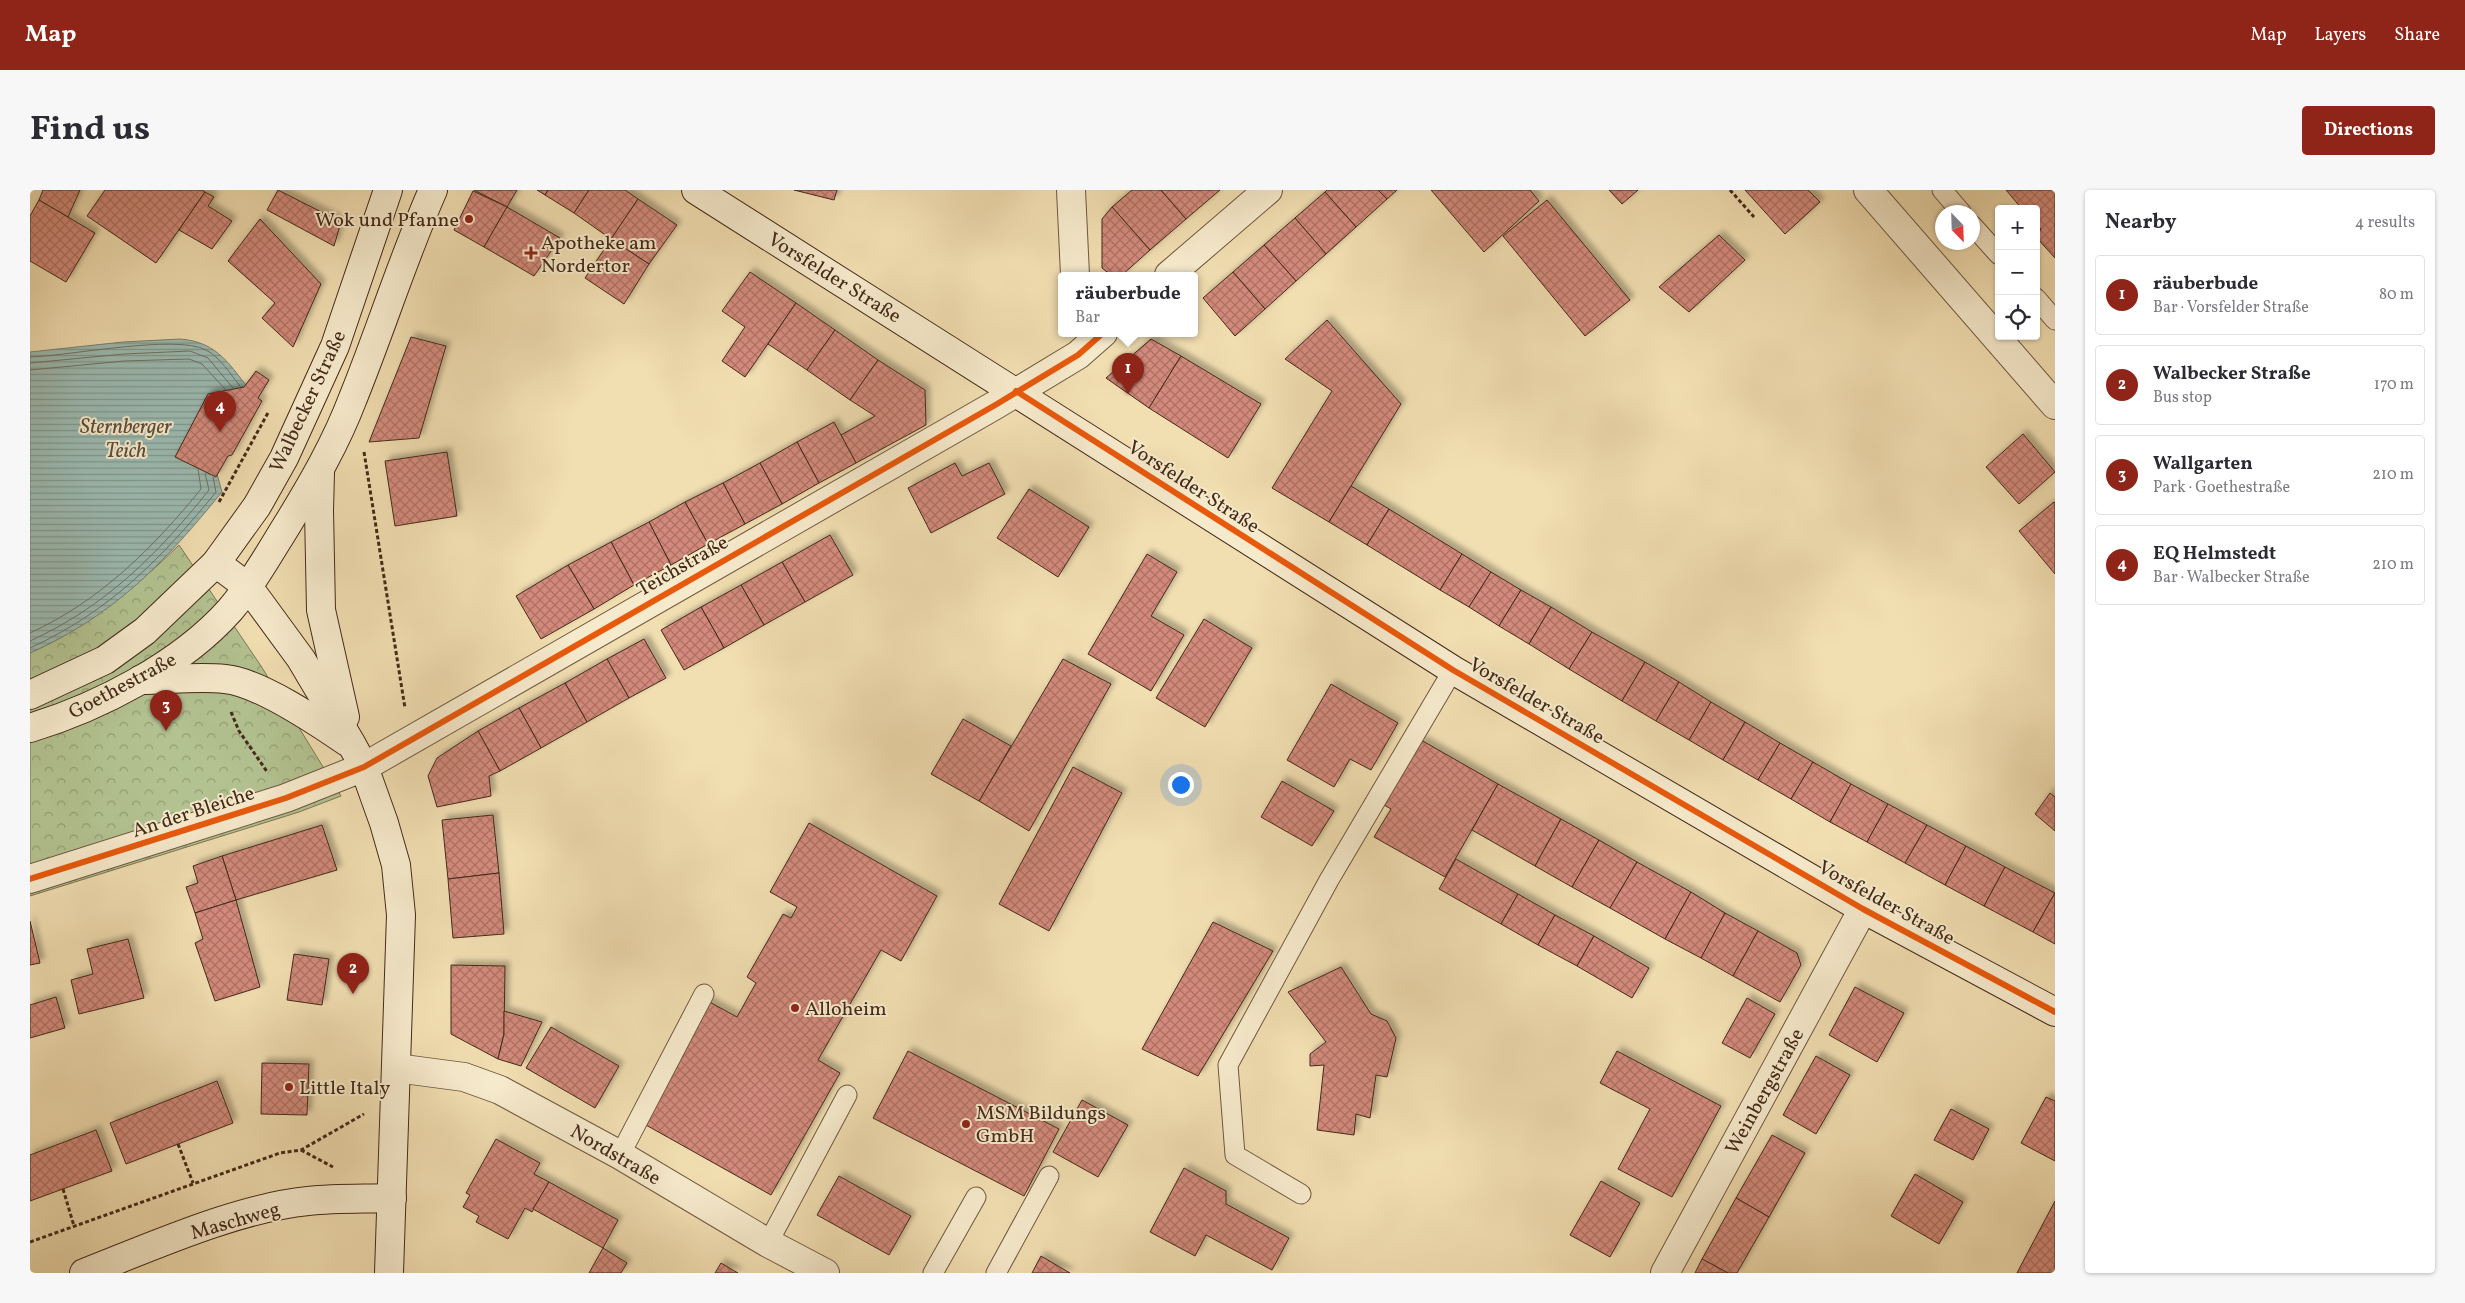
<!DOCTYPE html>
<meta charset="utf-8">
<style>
body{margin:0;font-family:Vollkorn,serif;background:#f7f7f7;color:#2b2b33}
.controls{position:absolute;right:15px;top:15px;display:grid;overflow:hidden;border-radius:5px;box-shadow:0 1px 4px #0004}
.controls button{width:45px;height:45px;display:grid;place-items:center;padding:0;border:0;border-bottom:1px solid #e1e1e2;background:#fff;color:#2b2b33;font:25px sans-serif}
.compass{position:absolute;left:1905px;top:15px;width:45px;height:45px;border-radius:50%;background:#fff;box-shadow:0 1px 4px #0004;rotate:157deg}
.you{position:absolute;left:1150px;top:594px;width:18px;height:18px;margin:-12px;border:4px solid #fff;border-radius:50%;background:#1a73e8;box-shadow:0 0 0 8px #1a73e833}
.badge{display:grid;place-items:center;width:32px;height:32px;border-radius:50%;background:#8f2418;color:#fff;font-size:16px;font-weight:700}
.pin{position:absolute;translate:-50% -41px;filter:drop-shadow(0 1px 2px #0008)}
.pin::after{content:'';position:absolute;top:26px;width:18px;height:15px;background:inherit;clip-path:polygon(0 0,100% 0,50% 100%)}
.popup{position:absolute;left:1028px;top:82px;width:140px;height:65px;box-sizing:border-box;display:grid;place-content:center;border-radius:5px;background:#fff;filter:drop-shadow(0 1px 4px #0005);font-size:16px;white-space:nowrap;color:#7c7c81}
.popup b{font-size:19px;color:#2b2b33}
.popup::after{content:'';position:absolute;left:50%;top:100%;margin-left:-10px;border:10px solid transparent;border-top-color:#fff}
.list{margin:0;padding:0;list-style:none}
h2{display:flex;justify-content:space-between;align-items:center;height:65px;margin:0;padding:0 20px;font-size:21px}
h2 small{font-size:16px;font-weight:400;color:#7c7c81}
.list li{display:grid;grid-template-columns:32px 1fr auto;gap:15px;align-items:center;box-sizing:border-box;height:80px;margin:0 10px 10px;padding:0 10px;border:1px solid #e1e1e2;border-radius:5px}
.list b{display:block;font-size:19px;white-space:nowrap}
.list p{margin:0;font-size:16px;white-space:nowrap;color:#7c7c81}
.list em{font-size:16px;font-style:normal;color:#7c7c81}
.icon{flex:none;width:28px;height:28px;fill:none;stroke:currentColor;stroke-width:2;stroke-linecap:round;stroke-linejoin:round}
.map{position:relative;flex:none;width:2025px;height:1083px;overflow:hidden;border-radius:5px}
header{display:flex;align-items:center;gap:30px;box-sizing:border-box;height:70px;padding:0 25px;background:#8f2418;color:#fff}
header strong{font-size:24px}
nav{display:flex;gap:28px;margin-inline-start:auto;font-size:18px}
.intro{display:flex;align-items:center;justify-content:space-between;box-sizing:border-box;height:120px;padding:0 30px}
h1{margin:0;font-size:35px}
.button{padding:12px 22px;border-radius:5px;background:#8f2418;color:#fff;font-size:18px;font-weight:700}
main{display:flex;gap:30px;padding:0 30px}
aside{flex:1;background:#fff;border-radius:5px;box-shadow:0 1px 4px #0004}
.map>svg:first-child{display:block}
.forest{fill:url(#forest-crowns);stroke:#7c7655}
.water{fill:url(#water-rules);stroke:#798175}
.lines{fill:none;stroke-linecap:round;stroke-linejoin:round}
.shore{stroke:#707266;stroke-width:1}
.building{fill:url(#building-cross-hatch);stroke:#442a19;filter:url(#shadow)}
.lane-casing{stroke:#6f573f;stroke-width:21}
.street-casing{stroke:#6f573f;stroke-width:30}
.secondary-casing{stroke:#442a19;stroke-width:30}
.path{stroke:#442a19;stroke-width:3;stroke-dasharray:4 2.5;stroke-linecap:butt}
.lane{stroke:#f6eacc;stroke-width:19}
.street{stroke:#f6eacc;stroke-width:28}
.secondary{stroke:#f6eacc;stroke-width:28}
.cycleway-casing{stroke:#f6eacc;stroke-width:9}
.cycleway{stroke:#e8590c;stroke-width:6}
.poi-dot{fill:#8f2418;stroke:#f6eacc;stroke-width:2}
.labels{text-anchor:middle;stroke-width:4;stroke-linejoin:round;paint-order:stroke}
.poi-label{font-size:20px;fill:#442a19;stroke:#f6eacc;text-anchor:start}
.street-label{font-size:20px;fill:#442a19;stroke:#f6eacc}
.water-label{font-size:21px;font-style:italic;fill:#5a4e3f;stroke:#f6eacc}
</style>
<header>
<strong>Map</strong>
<nav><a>Map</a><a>Layers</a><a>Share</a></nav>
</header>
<div class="intro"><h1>Find us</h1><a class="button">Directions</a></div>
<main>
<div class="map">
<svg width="2025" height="1083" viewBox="0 0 2025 1083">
<defs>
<pattern id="forest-crowns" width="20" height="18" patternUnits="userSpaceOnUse" patternTransform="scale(1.25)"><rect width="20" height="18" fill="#b3c291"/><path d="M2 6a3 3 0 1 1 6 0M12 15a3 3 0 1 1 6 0" fill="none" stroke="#939e76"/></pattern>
<pattern id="water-rules" width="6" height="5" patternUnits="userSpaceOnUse" patternTransform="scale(1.25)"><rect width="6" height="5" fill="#9cbbb2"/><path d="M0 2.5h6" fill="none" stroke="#819890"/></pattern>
<pattern id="building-cross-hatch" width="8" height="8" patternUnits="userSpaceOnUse" patternTransform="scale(1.25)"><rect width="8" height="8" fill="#d38a7b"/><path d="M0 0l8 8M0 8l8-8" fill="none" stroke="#ad7164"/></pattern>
<filter id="shadow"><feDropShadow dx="4.5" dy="-4.5" stdDeviation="2.5" flood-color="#0004"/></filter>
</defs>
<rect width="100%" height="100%" fill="#f1deb1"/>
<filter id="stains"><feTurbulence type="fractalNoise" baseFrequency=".004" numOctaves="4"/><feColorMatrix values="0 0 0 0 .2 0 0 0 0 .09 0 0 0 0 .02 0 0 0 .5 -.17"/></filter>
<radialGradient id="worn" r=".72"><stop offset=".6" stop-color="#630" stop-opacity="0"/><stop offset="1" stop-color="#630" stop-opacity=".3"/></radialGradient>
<!-- forest -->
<path class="forest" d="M149 355 231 476 311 606 269 622 0 706V463C58 437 104 399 149 355Z"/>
<!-- water -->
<path class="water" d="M150 149C189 152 200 176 223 204L186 280 192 302C134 373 85 425 0 463V162L93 152Z"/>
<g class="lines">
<!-- shore -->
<g class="shore">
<path d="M0 167C39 166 146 144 176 160 190 167 201 185 210 196"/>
<polyline points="0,173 94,164 160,161 178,168 203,198"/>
<polyline points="0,180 94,171 159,169 172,174 195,199"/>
<path d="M0 443C70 411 123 358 171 299L168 279"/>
<path d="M0 451C75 417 128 364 179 300L175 283"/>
<path d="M0 458C79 422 132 368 186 302L183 287"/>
</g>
</g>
<!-- building -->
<g class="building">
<polygon points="13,0 50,0 38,27 9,10"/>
<polygon points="75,0 172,0 175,2 126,73 57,26"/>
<polygon points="248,0 311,32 304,56 237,20"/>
<polygon points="444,0 487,0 477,17"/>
<polygon points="507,0 518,0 515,5"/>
<polygon points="518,0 559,0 544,23 515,5"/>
<polygon points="559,0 595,0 608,9 581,49 544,23"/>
<polygon points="764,0 807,0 804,10"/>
<polygon points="1102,0 1131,0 1156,29 1120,60 1082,17"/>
<polygon points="1131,0 1190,0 1156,29"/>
<polygon points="1297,0 1348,0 1357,9 1326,37 1295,2"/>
<polygon points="1348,0 1367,0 1357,9"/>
<polygon points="1401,0 1500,0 1509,11 1454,62"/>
<polygon points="1579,0 1608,0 1592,14"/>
<polygon points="1715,0 1778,0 1790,12 1755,44"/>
<polygon points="1976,0 2025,0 2025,68 2006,47 2011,39 2006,34 2006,19 1992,19"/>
<polygon points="443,1 477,17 454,57 424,40"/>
<polygon points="175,2 184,7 178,16 202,31 182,59 149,40"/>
<polygon points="1295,2 1326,37 1296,64 1265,28"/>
<polygon points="608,9 647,35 619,74 581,49"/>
<polygon points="9,10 65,43 36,92 0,71 0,26"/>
<polygon points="1517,10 1600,110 1555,146 1473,46"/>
<polygon points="477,17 530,48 504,86 454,57"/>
<polygon points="1082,17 1120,60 1092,85 1081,85 1072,78 1072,29"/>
<polygon points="1265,28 1296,64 1266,91 1234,55"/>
<polygon points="230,29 291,94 263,157 232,128 245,113 198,71"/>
<polygon points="1689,45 1715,70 1659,122 1629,97"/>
<polygon points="581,49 619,74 594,114 555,88"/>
<polygon points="1234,55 1266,91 1235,119 1203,82"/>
<polygon points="720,82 766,113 715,187 692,171 715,137 692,121"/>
<polygon points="1203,82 1235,119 1205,146 1173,108"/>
<polygon points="766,113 805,140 777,180 738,154"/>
<polygon points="1297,130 1371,214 1299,332 1242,298 1302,201 1255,169"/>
<polygon points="805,140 848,170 820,210 777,180"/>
<polygon points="381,147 416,156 389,248 339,252"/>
<polygon points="1121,149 1151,166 1119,218 1076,188"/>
<polygon points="1151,166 1231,214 1198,268 1119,218"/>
<polygon points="848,170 895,200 896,235 826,273 811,245 845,226 820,210"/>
<polygon points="226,181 239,190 228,208 232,211 202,265 198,266 186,287 145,267 178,204 214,197"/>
<polygon points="804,232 826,273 789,293 767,252"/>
<polygon points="1993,244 2025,282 1989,314 1956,277"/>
<polygon points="767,252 789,293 752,314 730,273"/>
<polygon points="417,262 427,326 365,336 355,271"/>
<polygon points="730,273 752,314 715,334 693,293"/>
<polygon points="925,273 932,286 959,273 975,304 901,343 878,298"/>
<polygon points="693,293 715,334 678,354 655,312"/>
<polygon points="1321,296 1359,319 1337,355 1299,332"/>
<polygon points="999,299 1059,337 1028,387 967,348"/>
<polygon points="655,312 678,354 641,375 619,332"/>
<polygon points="2024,312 2025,313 2025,384 1989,341"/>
<polygon points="1359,319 1432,364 1410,400 1337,355"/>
<polygon points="619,332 641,375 604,395 581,352"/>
<polygon points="800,345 823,385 775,412 752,372"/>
<polygon points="581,352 604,395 564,419 538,375"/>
<polygon points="1117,364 1147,382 1121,426 1154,445 1121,501 1058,464"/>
<polygon points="1432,364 1461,382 1439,417 1410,400"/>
<polygon points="752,372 775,412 734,435 711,395"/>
<polygon points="538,375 564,419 511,449 486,406"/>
<polygon points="1461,382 1491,400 1469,436 1439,417"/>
<polygon points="711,395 734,435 694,458 671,417"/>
<polygon points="1491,400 1521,417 1499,454 1469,436"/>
<polygon points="671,417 694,458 654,480 631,440"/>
<polygon points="1521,417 1562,442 1539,479 1499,454"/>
<polygon points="1174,429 1222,458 1175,537 1126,508"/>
<polygon points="1562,442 1615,472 1592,511 1539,479"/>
<polygon points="614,449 636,488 599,508 577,469"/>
<polygon points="577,469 599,508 557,532 535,493"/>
<polygon points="1033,469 1081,494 999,641 949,611"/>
<polygon points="1615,472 1649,492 1626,531 1592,511"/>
<polygon points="1649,492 1681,512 1659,550 1626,531"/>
<polygon points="535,493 557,532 511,558 489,518"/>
<polygon points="1301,494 1368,533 1341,580 1320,569 1304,597 1257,570"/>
<polygon points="1681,512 1715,532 1693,570 1659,550"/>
<polygon points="489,518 511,558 470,581 448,541"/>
<polygon points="933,529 981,556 949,611 901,584"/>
<polygon points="1715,532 1750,553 1728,590 1693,570"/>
<polygon points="448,541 470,581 459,586 461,606 407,617 398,586 407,568"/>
<polygon points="1391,550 1468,594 1415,687 1344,647 1361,619 1354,615"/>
<polygon points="1750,553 1783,572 1761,609 1728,590"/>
<polygon points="1783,572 1821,594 1800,632 1761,609"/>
<polygon points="1043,577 1092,603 1019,741 969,714"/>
<polygon points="1252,591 1304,621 1282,656 1231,627"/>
<polygon points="1468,594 1531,629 1505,676 1442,640"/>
<polygon points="1821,594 1858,614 1837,652 1800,632"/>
<polygon points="2020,603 2025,607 2025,641 2005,624"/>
<polygon points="1858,614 1897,635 1875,673 1837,652"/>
<polygon points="463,625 469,683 418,689 412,630"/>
<polygon points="1531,629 1569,650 1542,697 1505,676"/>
<polygon points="779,633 907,706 871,771 851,760 788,870 810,883 741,1005 607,930 674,809 707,827 726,793 717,787 753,724 761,728 767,717 740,702"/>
<polygon points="292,635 307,680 206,710 192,666"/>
<polygon points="1897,635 1936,656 1915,695 1875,673"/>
<polygon points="1569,650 1607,672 1580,718 1542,697"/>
<polygon points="1936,656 1975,677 1954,716 1915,695"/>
<polygon points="192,666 206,710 165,723 156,697 168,693 163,676"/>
<polygon points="1426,669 1488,704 1471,734 1409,699"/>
<polygon points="1607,672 1661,702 1635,749 1580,718"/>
<polygon points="1975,677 2025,703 2003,742 1954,716"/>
<polygon points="469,683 474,744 423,748 418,689"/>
<polygon points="1661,702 1695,723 1671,768 1635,749"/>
<polygon points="2025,703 2025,754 2003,742"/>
<polygon points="1488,704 1525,725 1508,755 1471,734"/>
<polygon points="206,710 230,797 185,811 165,753 173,749 165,723"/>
<polygon points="1695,723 1728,741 1703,786 1671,768"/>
<polygon points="1525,725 1564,746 1547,776 1508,755"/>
<polygon points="0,731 10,773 0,775"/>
<polygon points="1183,732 1243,761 1168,886 1112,859"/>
<polygon points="1728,741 1767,763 1771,775 1750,812 1703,786"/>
<polygon points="1564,746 1619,778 1602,808 1547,776"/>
<polygon points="98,749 114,808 49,824 41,790 63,784 57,759"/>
<polygon points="264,764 299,769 292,815 257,810"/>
<polygon points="421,775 475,776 474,844 468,869 421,844"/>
<polygon points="1311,777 1341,824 1357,831 1366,848 1357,887 1346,885 1340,928 1326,924 1324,945 1287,940 1294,875 1280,876 1280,864 1296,852 1258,802"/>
<polygon points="1825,797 1874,823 1847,872 1799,845"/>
<polygon points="26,807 35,838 0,848 0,815"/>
<polygon points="1717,808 1745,824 1720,868 1692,853"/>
<polygon points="474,821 512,832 491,876 468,869 474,844"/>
<polygon points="521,837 589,876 565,918 496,878"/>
<polygon points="878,861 1029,939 994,1006 843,928"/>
<polygon points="1587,861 1691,916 1642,1007 1588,979 1620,919 1570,893"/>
<polygon points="1786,866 1820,885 1786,944 1753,925"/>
<polygon points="232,873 279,874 277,925 231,924"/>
<polygon points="187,891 203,933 96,974 80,933"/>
<polygon points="2016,907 2025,911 2025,971 1991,953"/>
<polygon points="1052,910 1098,935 1068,987 1023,962"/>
<polygon points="1921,919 1959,939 1943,970 1904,950"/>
<polygon points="66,940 82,981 0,1011 0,965"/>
<polygon points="1742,945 1775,963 1739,1027 1706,1008"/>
<polygon points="466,949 510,973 504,984 519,992 502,1022 495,1018 478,1049 446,1032 449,1026 433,1017 440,1005 436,1003"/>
<polygon points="1154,978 1196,1001 1196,1014 1259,1048 1242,1080 1176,1045 1165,1066 1120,1042"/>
<polygon points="1885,984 1933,1012 1909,1054 1861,1026"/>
<polygon points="809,986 881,1026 859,1065 787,1025"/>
<polygon points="1571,991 1610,1013 1580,1067 1540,1045"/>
<polygon points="519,992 588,1030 573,1058 503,1019"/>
<polygon points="1706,1008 1739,1027 1707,1083 1698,1083 1672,1069"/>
<polygon points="2025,1011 2025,1083 1987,1083"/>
<polygon points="573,1058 597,1073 591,1083 559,1083"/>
<polygon points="1011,1066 1040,1083 1002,1083"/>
<polygon points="1672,1069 1698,1083 1665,1083"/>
<polygon points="691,1073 708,1083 685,1083"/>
</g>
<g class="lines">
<defs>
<g id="lane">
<polyline points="1912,0 1931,22"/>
<polyline points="1942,35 1969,65"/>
<polyline points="2006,108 2025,130"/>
<polyline points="590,965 674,804"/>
<polyline points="1271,1004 1205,965 1198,875 1299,690 1423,480"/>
<polyline points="738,1053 817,905"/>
<polyline points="903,1083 946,1007"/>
<polyline points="966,1083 1019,986"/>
</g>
<g id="street">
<polyline points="1041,0 1045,85"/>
<polyline points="1838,0 2025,215"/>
<polyline points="1139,85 1238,0"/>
<polyline points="0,689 256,608 334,577 967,214 1048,165 1073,143"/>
<polyline points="366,878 434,887 470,900 590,965 738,1053 795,1083"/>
<polyline points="1635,1083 1833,719"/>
</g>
<g id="secondary">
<polyline points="666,0 1423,480 1833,719 2025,822"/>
<polyline points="290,283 289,321 291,420 315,527"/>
<polyline points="186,373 218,397 230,413 271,469 322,555 334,577 354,633 366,675 371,725 359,1083"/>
<path d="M110 490C138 490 167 486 195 489 229 492 288 532 317 552"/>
<polyline points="0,505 75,470 115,441 186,373 227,316 254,268 305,156 358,0"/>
<path d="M0 538C69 517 151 475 200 420 222 394 239 364 257 335 282 294 306 253 323 208 351 139 373 68 403 0"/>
<path d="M54 1083C121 1057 207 1018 278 1011 306 1008 334 1009 362 1008"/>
</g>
</defs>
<!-- lane casing -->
<use href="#lane" class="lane-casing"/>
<!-- street casing -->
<use href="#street" class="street-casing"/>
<!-- secondary casing -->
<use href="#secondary" class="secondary-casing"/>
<!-- path -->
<g class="path">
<polyline points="1700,0 1724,27"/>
<polyline points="334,262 375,518"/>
<polyline points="189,312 239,221"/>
<polyline points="201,522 209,541 238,583"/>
<polyline points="148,954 163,993"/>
<polyline points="271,960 303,977"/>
<polyline points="33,999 44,1036"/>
<polyline points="0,1052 250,963 271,960 334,924"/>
</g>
<!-- lane -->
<use href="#lane" class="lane"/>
<!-- street -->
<use href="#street" class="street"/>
<!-- secondary -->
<use href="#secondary" class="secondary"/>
<defs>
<g id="cycleway">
<polyline points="986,201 1423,480 1833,719 2025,822"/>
<polyline points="0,689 256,608 334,577 967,214 1048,165 1073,143"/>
</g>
</defs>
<!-- cycleway casing -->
<use href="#cycleway" class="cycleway-casing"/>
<!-- cycleway -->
<use href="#cycleway" class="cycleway"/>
</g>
<!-- markers -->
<g class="poi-dot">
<circle cx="439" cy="29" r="5"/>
<path d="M498.5 55.5h5v5h5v5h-5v5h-5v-5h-5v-5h5z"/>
<circle cx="765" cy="818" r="5"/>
<circle cx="259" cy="897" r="5"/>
<circle cx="936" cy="934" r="5"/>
</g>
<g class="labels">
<!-- poi labels -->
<g class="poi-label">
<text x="429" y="36" text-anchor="end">Wok und Pfanne</text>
<text x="511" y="59">Apotheke am<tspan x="511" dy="23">Nordertor</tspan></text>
<text x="775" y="825">Alloheim</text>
<text x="269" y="904">Little Italy</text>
<text x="946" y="929">MSM Bildungs<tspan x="946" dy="23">GmbH</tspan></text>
</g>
<!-- street labels -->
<g class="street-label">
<text transform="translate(805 87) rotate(32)" y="7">Vorsfelder Straße</text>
<text transform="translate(277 211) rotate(-65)" y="7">Walbecker Straße</text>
<text transform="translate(1164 296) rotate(33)" y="7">Vorsfelder Straße</text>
<text transform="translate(652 375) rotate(-30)" y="7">Teichstraße</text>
<text transform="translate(92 495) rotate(-28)" y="7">Goethestraße</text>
<text transform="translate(1507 510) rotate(30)" y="7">Vorsfelder Straße</text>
<text transform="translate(163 621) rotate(-18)" y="7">An der Bleiche</text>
<text transform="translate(1857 712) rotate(29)" y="7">Vorsfelder Straße</text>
<text transform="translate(1734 901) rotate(-61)" y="7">Weinbergstraße</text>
<text transform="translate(586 964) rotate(30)" y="7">Nordstraße</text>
<text transform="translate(205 1030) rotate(-16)" y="7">Maschweg</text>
</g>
<!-- water labels -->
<g class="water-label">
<text x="96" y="243">Sternberger<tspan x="96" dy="24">Teich</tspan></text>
</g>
</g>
<rect width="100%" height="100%" filter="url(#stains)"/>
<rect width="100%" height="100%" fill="url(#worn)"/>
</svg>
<div class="controls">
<button>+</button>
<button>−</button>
<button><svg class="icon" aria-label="locate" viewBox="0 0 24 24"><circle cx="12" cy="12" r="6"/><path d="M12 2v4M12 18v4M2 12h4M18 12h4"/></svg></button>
</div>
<svg class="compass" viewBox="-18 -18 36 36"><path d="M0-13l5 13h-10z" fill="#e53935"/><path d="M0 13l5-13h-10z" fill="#7c7c81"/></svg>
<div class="you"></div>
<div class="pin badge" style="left:1098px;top:204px">1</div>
<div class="popup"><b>räuberbude</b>Bar</div>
<div class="pin badge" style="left:323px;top:804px">2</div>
<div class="pin badge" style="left:136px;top:541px">3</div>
<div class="pin badge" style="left:190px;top:242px">4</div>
</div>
<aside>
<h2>Nearby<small>4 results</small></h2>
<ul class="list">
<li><span class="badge">1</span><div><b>räuberbude</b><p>Bar · Vorsfelder Straße</p></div><em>80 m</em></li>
<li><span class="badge">2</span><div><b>Walbecker Straße</b><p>Bus stop</p></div><em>170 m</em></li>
<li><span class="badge">3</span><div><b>Wallgarten</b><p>Park · Goethestraße</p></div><em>210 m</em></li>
<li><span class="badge">4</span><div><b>EQ Helmstedt</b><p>Bar · Walbecker Straße</p></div><em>210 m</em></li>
</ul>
</aside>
</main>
